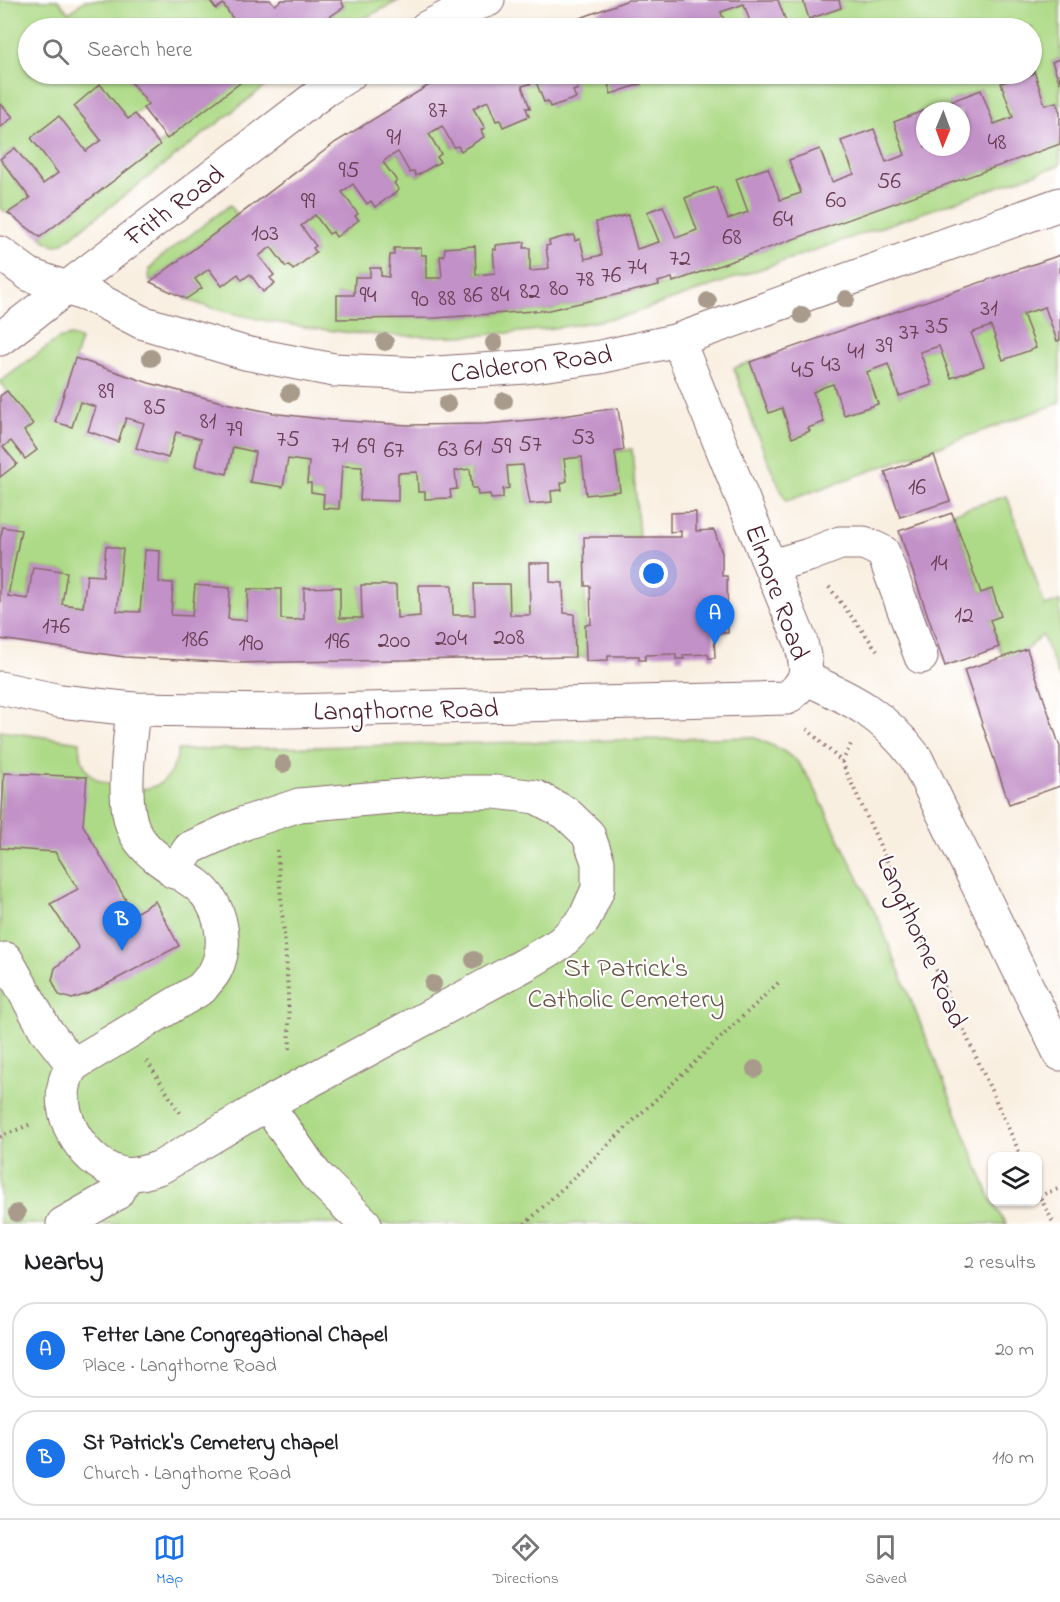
<!DOCTYPE html>
<meta charset="utf-8">
<style>
body{margin:0;font-family:"Indie Flower",sans-serif;background:#f2f2f2;color:#202124}
.controls{position:absolute;right:18px;bottom:18px;display:grid;overflow:hidden;border-radius:12px;box-shadow:0 2px 4px #0004}
.controls button{width:54px;height:54px;display:grid;place-items:center;padding:0;border:0;border-bottom:2px solid #e0e0e0;background:#fff;color:#202124;font:30px sans-serif}
.compass{position:absolute;left:916px;top:102px;width:54px;height:54px;border-radius:50%;background:#fff;box-shadow:0 2px 4px #0004;rotate:181deg}
.you{position:absolute;left:654px;top:574px;width:21px;height:21px;margin:-15px;border:4px solid #fff;border-radius:50%;background:#1a73e8;box-shadow:0 0 0 9px #1a73e833}
.badge{display:grid;place-items:center;width:39px;height:39px;border-radius:50%;background:#1a73e8;color:#fff;font-size:20px;font-weight:700}
.pin{position:absolute;translate:-50% -50px;filter:drop-shadow(0 2px 3px #0008)}
.pin::after{content:'';position:absolute;top:32px;width:21px;height:18px;background:inherit;clip-path:polygon(0 0,100% 0,50% 100%)}
.list{margin:0;padding:0;list-style:none}
h2{display:flex;justify-content:space-between;align-items:center;height:78px;margin:0;padding:0 24px;font-size:26px}
h2 small{font-size:20px;font-weight:400;color:#757577}
.list li{display:grid;grid-template-columns:39px 1fr auto;gap:18px;align-items:center;box-sizing:border-box;height:96px;margin:0 12px 12px;padding:0 12px;border:2px solid #e0e0e0;border-radius:24px}
.list b{display:block;font-size:22px;white-space:nowrap}
.list p{margin:0;font-size:20px;white-space:nowrap;color:#757577}
.list em{font-size:20px;font-style:normal;color:#757577}
.icon{flex:none;width:33px;height:33px;fill:none;stroke:currentColor;stroke-width:2;stroke-linecap:round;stroke-linejoin:round}
.map{position:relative;flex:none;width:1060px;height:1224px;overflow:hidden}
.search{position:absolute;background:#fff;box-shadow:0 2px 4px #0004;left:18px;right:18px;top:18px;height:66px;display:flex;align-items:center;gap:15px;box-sizing:border-box;padding:0 21px;border-radius:33px;color:#757577;font-size:22px}
.sheet{height:294px;background:#fff}
nav{display:flex;justify-content:space-around;align-items:center;box-sizing:border-box;height:84px;border-top:2px solid #e0e0e0;background:#fff;font-size:16px;color:#757577}
nav a{display:grid;justify-items:center;gap:3px}
nav .on{color:#1a73e8}
.map>svg:first-child{display:block}
.green{fill:#adda86;stroke:#7c7c58;stroke-width:1.5}
.building{fill:#c291c8}
.lines{fill:none;stroke-linecap:round;stroke-linejoin:round}
.minor-casing{stroke:#87686b;stroke-width:35}
.path{stroke:#87686b;stroke-width:4;stroke-dasharray:1.5 4.5;stroke-linecap:butt}
.minor{stroke:#fff;stroke-width:33}
.tree{fill:#a99b8c}
.labels{text-anchor:middle;stroke-width:4.5;stroke-linejoin:round;paint-order:stroke}
.number-label{font-size:24px;fill:#683c52}
.street-label{font-size:27px;fill:#4a1f2b;stroke:#fff}
.park-label{font-size:27px;fill:#685746;stroke:#fff}
</style>
<div class="map">
<svg width="1060" height="1224" viewBox="0 0 1060 1224">
<rect width="100%" height="100%" fill="#fff"/>
<filter id="ink" filterUnits="userSpaceOnUse"><feTurbulence type="fractalNoise" baseFrequency=".0167" numOctaves="2"/><feDisplacementMap in="SourceGraphic" scale="12" xChannelSelector="R" yChannelSelector="G"/><feConvolveMatrix kernelMatrix="1 2 1 2 8 2 1 2 1" color-interpolation-filters="sRGB"/></filter>
<filter id="wash" filterUnits="userSpaceOnUse"><feTurbulence type="fractalNoise" baseFrequency=".008" numOctaves="4" result="noise"/><feDisplacementMap in="SourceGraphic" scale="24" xChannelSelector="R" yChannelSelector="G"/><feGaussianBlur stdDeviation="1.35" result="paint"/><feColorMatrix in="noise" values="0 0 0 0 0 0 0 0 0 0 0 0 0 0 0 0 0 1.4 0 .05"/><feComposite in="paint" operator="in"/></filter>
<g filter="url(#wash)">
<rect width="100%" height="100%" fill="#f9efe1"/>
<!-- green -->
<g class="green">
<polygon points="0,0 58,0 69,13 85,0 212,0 211,1 216,9 223,4 239,28 203,28 197,22 188,28 184,25 180,28 28,28 28,74 133,74 128,78 148,104 128,119 100,85 75,106 101,140 43,184 15,148 0,159 0,128 12,117 2,104 0,105"/>
<polygon points="341,0 400,0 345,28 313,28 344,7"/>
<polygon points="778,0 803,0 810,18 841,8 839,0 1060,0 1060,61 1059,59 1052,62 1060,84 1060,112 1057,102 1045,105 1035,71 1032,72 1032,28 783,28 787,27"/>
<polygon points="744,4 752,28 727,28 721,12"/>
<polygon points="247,74 281,74 63,243 54,246 40,237 248,76"/>
<path d="M571 74H605L611 94 641 83 637 74H650L652 77 661 74H1027L1001 83 1013 117 994 124 981 90 949 102 952 111 926 110 910 116 905 155 886 162 842 141 854 174 832 182 820 149 789 161 801 193 780 200 768 168 752 173 748 212 728 219 716 187 685 198 697 230 676 238 663 206 648 212 659 242 637 249 628 215 597 223 602 255 585 259 580 240 575 241 574 235 549 241 550 245 546 246 549 268 530 271V249L524 248V242L496 245V250H493L495 273 476 275 475 246 445 248 444 256H440L442 278H426V255H421V248H394V255L390 256 389 277 381 276V268H371L370 277H355L354 295H337V318H435L549 310 673 282 1060 144V165L628 315C512 340 391 344 274 322 244 316 215 311 186 299L202 288 195 279 209 269 222 286 238 274 242 280 250 274 264 292 274 284 270 278 274 275 259 256 271 247 286 267 289 265 293 270 316 252 313 248 315 245 301 226 315 215 329 234 333 232 337 237 358 220 342 192 353 184 376 207 399 190 394 183 396 180 383 162 398 152 410 173 414 171 417 176 440 162 437 157 440 154 429 134 442 126 453 147 458 146 461 151 484 136 481 130 484 128 473 108 488 101 503 126 529 116 526 108 530 107 522 86 536 82 544 102 548 101 551 107 575 98 573 91 577 89Z"/>
<polygon points="0,161 30,198 8,213 0,208"/>
<polygon points="230,205 238,216 150,282 149,271 156,261"/>
<path d="M1045 307 1057 340H1060V403L786 501C765 458 749 414 734 368L750 362 769 412 782 408 792 438 809 431 808 428 824 422 813 392 833 384 845 415 877 404 867 372 888 364 899 396 915 390 920 352 939 346 951 378 983 366 971 333 991 326 1035 348 1023 314Z"/>
<polygon points="71,336 81,340 75,358 80,402 96,407 89,432 118,441 126,418 144,423 136,448 168,458 176,432 201,439 195,466 227,473 233,447 255,452 250,482 283,487 288,459 309,462 307,483 311,483 311,492 324,494 323,508 339,509 342,466 362,467 360,500 397,501 398,473 417,472 418,491 425,492 426,499 450,498 450,490 457,489 455,471 470,469 471,488 477,488 478,495 490,494 492,499 503,498 503,489 509,488 507,466 523,465 529,504 552,502 551,491 562,490 561,483 567,481 564,459 582,457 587,495 620,491 615,452 632,449 639,537 585,537 586,657 575,657 574,614 564,613 563,583 550,582 549,563 529,563 530,615 510,615 508,584 474,584 475,615 453,615 452,585 419,585 420,616 397,618 361,586 362,618 340,618 339,587 304,588 304,619 281,619 281,589 248,589 247,620 228,619 230,588 195,585 192,616 171,615 173,583 159,582 160,551 145,550 140,612 117,611 123,549 106,546 103,576 87,575 83,607 62,604 67,572 33,567 28,599 8,596 21,530 3,527 0,539 0,477 3,447 11,441 37,450 24,431 33,424 0,382 58,339"/>
<polygon points="1007,496 1045,606 1060,601 1060,679 1042,635 1027,649 1003,658 990,620 1001,616 992,589 981,593 952,513"/>
<path d="M0 731 80 742C80 774 96 785 126 787 133 788 142 790 149 788 167 784 176 767 178 750L753 737 780 749 797 761 812 783 880 923 992 1202 1006 1224H0Z"/>
</g>
<g id="blocks">
<!-- building -->
<g class="building">
<polygon points="212,0 270,0 275,5 282,0 341,0 344,7 313,28 239,28 223,4 216,9 210,1"/>
<polygon points="628,0 778,0 788,27 752,28 744,4 721,12 727,28 693,28 691,23 675,28 581,28 578,19"/>
<polygon points="803,0 839,0 841,8 809,19"/>
<polygon points="197,21 203,28 188,28"/>
<polygon points="1059,59 1060,61 1060,83 1052,62"/>
<polygon points="1034,71 1045,105 1057,102 1060,112 1060,144 701,272 673,282 672,278 658,282 659,285 549,310 435,318 337,319 337,295 354,295 355,277 370,277 370,268 381,268 381,276 389,277 390,255 394,255 394,248 421,248 421,255 426,255 426,278 442,278 440,256 444,256 445,248 457,247 475,246 476,275 485,274 495,273 493,249 496,250 496,245 525,242 524,248 530,248 530,271 541,270 549,268 546,246 550,245 549,241 563,237 574,235 575,241 580,239 585,259 602,255 596,222 628,215 637,249 659,242 647,212 663,206 676,238 697,230 685,198 700,192 716,187 728,219 748,212 736,179 752,173 768,168 780,200 801,193 789,160 820,149 832,182 854,174 841,141 874,129 886,162 905,155 894,122 925,110 925,147 961,147 961,111 952,111 949,102 981,90 994,124 1005,120 1013,117 1001,83 1032,74"/>
<polygon points="133,74 171,74 177,81 187,74 247,74 249,76 167,139 143,108 148,104 128,78"/>
<polygon points="447,74 571,74 578,89 573,91 576,98 550,107 548,101 544,102 536,82 522,86 530,108 526,108 529,116 503,127 500,120 496,121 488,101 481,104 473,108 485,128 481,130 484,137 461,151 458,146 454,147 442,126 434,131 429,134 441,154 437,157 440,162 416,176 414,171 410,173 398,152 389,157 383,162 397,181 394,183 399,190 375,207 371,201 367,204 353,184 342,192 358,214 355,216 359,220 336,237 333,232 329,234 315,215 301,226 316,246 313,248 316,252 293,270 289,265 286,267 271,247 259,256 274,275 270,278 275,283 263,292 250,274 242,280 238,274 222,286 209,269 195,279 202,288 186,299 150,282 336,142"/>
<polygon points="605,74 637,74 641,84 611,94"/>
<polygon points="100,84 128,119 135,114 160,145 40,237 8,213 30,198 0,159 15,148 43,184 58,173 31,138 59,116 86,151 101,140 74,106"/>
<polygon points="1,104 13,117 0,128 0,105"/>
<polygon points="1060,255 1060,340 1057,341 1045,307 1023,314 1036,348 1003,360 991,326 971,333 984,366 951,378 939,346 930,349 920,352 932,385 899,396 888,364 867,372 878,404 844,415 833,384 824,387 813,392 824,422 808,428 810,431 792,438 782,408 769,413 750,362"/>
<polygon points="75,358 149,383 225,403 279,414 331,420 408,425 485,424 541,419 618,408 624,450 615,452 620,491 586,495 582,457 564,459 567,481 561,483 562,490 551,491 552,502 530,504 523,465 507,466 509,488 503,489 503,498 491,499 490,494 478,495 477,488 472,488 470,469 455,471 457,489 450,490 451,498 425,499 425,492 418,492 417,472 398,473 398,501 360,500 362,467 342,466 339,509 323,508 324,494 311,492 311,483 307,483 309,462 288,459 283,487 250,482 255,452 233,447 227,474 195,466 201,439 176,432 168,458 136,448 144,423 126,418 118,442 88,431 96,407 80,402 72,427 55,422"/>
<polygon points="7,391 33,424 24,431 37,450 25,459 11,441 3,447 17,464 0,477 0,396"/>
<polygon points="934,455 950,501 900,517 885,472"/>
<polygon points="696,512 696,531 714,530 722,553 722,576 727,576 728,633 714,633 715,658 709,658 708,654 683,655 684,659 676,659 676,654 645,655 645,660 639,660 639,656 608,656 608,660 586,661 585,625 591,624 590,586 585,586 584,537 681,537 681,531 670,532 670,513"/>
<polygon points="952,513 981,593 992,589 1001,616 990,620 999,647 945,666 899,531"/>
<polygon points="3,527 21,530 8,596 28,599 33,567 49,569 67,572 62,604 83,607 87,575 103,576 106,546 123,549 117,611 140,612 145,550 160,551 159,582 173,583 171,615 192,616 195,585 230,588 228,619 237,620 247,620 248,589 281,589 281,619 293,620 304,619 304,588 340,587 340,618 362,618 361,585 396,585 397,618 420,616 419,585 452,585 453,615 475,615 474,584 509,584 510,615 530,615 529,563 550,563 550,582 563,583 564,613 574,614 575,657 236,663 125,657 0,639 0,539"/>
<polygon points="1027,649 1060,747 1060,786 1009,804 964,670"/>
<polygon points="4,773 87,777 83,825 134,914 155,901 179,946 90,993 72,999 59,995 52,980 55,968 79,948 50,904 78,889 55,852 0,848"/>
</g>
</g>
</g>
<g filter="url(#ink)">
<use href="#blocks" fill-opacity="0" stroke="#87686b" stroke-width="1.5"/>
<g class="lines">
<defs>
<g id="minor">
<polyline points="426,28 467,7 488,0"/>
<polyline points="0,253 30,275 97,299 141,322 245,353 334,370 422,374 526,367 600,357 678,340 1060,204"/>
<polyline points="0,339 325,90 350,74"/>
<polyline points="771,566 809,555 840,543 864,543 883,552 921,657"/>
<path d="M805 678C854 700 883 714 916 758L1060 1054"/>
<path d="M0 688 60 701 133 709 289 711 787 698C811 679 807 669 801 642L678 340"/>
<polyline points="174,872 190,848 245,823 299,805 449,792 495,792 536,797 566,813 588,834 598,862 598,889 584,920 561,943 526,964 267,1104"/>
<path d="M0 962 6 959 45 1029 73 1065 202 988C206 982 213 976 216 969 229 942 221 904 197 885 177 870 151 859 137 836 119 808 130 742 133 709"/>
<path d="M73 1065C70 1070 66 1076 65 1082 55 1118 87 1168 124 1174 136 1176 149 1171 161 1167L267 1104 315 1174 365 1224"/>
<polyline points="63,1224 116,1194 127,1175"/>
</g>
</defs>
<!-- minor casing -->
<use href="#minor" class="minor-casing"/>
<!-- path -->
<g class="path">
<polyline points="829,587 877,650"/>
<polyline points="807,729 842,762 1021,1156"/>
<polyline points="842,762 852,742"/>
<polyline points="277,850 287,970 290,1049"/>
<polyline points="147,1061 180,1113"/>
<polyline points="0,1137 31,1124"/>
<polyline points="1038,1193 1054,1224"/>
<polyline points="1039,1196 1060,1188"/>
<polyline points="525,1224 779,982"/>
</g>
<!-- minor -->
<use href="#minor" class="minor"/>
</g>
<!-- trees -->
<g class="tree">
<circle cx="846" cy="299" r="9"/>
<circle cx="708" cy="301" r="9"/>
<circle cx="802" cy="315" r="9"/>
<circle cx="385" cy="342" r="9"/>
<circle cx="494" cy="343" r="9"/>
<circle cx="151" cy="358" r="9"/>
<circle cx="290" cy="393" r="9"/>
<circle cx="504" cy="401" r="9"/>
<circle cx="447" cy="404" r="9"/>
<circle cx="283" cy="764" r="9"/>
<circle cx="474" cy="960" r="9"/>
<circle cx="433" cy="984" r="9"/>
<circle cx="755" cy="1069" r="9"/>
<circle cx="17" cy="1213" r="9"/>
</g>
</g>
<g class="labels">
<!-- number labels -->
<g class="number-label">
<text x="438" y="117">87</text>
<text x="394" y="144">91</text>
<text x="997" y="149">48</text>
<text x="349" y="177">95</text>
<text x="889" y="188">56</text>
<text x="836" y="207">60</text>
<text x="308" y="208">99</text>
<text x="783" y="226">64</text>
<text x="265" y="240">103</text>
<text x="732" y="244">68</text>
<text x="680" y="265">72</text>
<text x="637" y="274">74</text>
<text x="611" y="282">76</text>
<text x="585" y="286">78</text>
<text x="559" y="295">80</text>
<text x="530" y="298">82</text>
<text x="500" y="301">84</text>
<text x="368" y="302">94</text>
<text x="473" y="302">86</text>
<text x="447" y="305">88</text>
<text x="420" y="306">90</text>
<text x="989" y="315">31</text>
<text x="937" y="333">35</text>
<text x="909" y="339">37</text>
<text x="884" y="352">39</text>
<text x="856" y="358">41</text>
<text x="831" y="371">43</text>
<text x="803" y="377">45</text>
<text x="106" y="398">89</text>
<text x="155" y="414">85</text>
<text x="208" y="428">81</text>
<text x="234" y="436">79</text>
<text x="583" y="444">53</text>
<text x="288" y="446">75</text>
<text x="530" y="451">57</text>
<text x="340" y="452">71</text>
<text x="366" y="453">69</text>
<text x="501" y="453">59</text>
<text x="473" y="455">61</text>
<text x="448" y="456">63</text>
<text x="394" y="457">67</text>
<text x="917" y="494">16</text>
<text x="939" y="570">14</text>
<text x="964" y="622">12</text>
<text x="56" y="633">176</text>
<text x="509" y="644">208</text>
<text x="451" y="645">204</text>
<text x="195" y="646">186</text>
<text x="394" y="647">200</text>
<text x="337" y="648">196</text>
<text x="251" y="650">190</text>
</g>
<!-- street labels -->
<g class="street-label">
<text transform="translate(174 205) rotate(-37)" y="9">Frith Road</text>
<text transform="translate(531 363) rotate(-7)" y="9">Calderon Road</text>
<text transform="translate(778 592) rotate(70)" y="9">Elmore Road</text>
<text transform="translate(406 709) rotate(-1)" y="9">Langthorne Road</text>
<text transform="translate(923 941) rotate(66)" y="9">Langthorne Road</text>
</g>
<!-- park labels -->
<g class="park-label">
<text x="626" y="976">St Patrick's<tspan x="626" dy="31">Catholic Cemetery</tspan></text>
</g>
</g>
</svg>
<div class="controls">
<button><svg class="icon" aria-label="layers" viewBox="0 0 24 24"><path d="M12 4l9 5-9 5-9-5zM3 14l9 5 9-5"/></svg></button>
</div>
<svg class="compass" viewBox="-18 -18 36 36"><path d="M0-13l5 13h-10z" fill="#e53935"/><path d="M0 13l5-13h-10z" fill="#757577"/></svg>
<div class="you"></div>
<div class="pin badge" style="left:715px;top:645px">A</div>
<div class="pin badge" style="left:122px;top:951px">B</div>
<div class="search"><svg class="icon" aria-label="search" viewBox="0 0 24 24"><circle cx="10" cy="10" r="6"/><path d="M15 15l6 6"/></svg>Search here</div>
</div>
<section class="sheet">
<h2>Nearby<small>2 results</small></h2>
<ul class="list">
<li><span class="badge">A</span><div><b>Fetter Lane Congregational Chapel</b><p>Place · Langthorne Road</p></div><em>20 m</em></li>
<li><span class="badge">B</span><div><b>St Patrick's Cemetery chapel</b><p>Church · Langthorne Road</p></div><em>110 m</em></li>
</ul>
</section>
<nav>
<a class="on"><svg class="icon" aria-label="map" viewBox="0 0 24 24"><path d="M3 6l6-2 6 2 6-2v14l-6 2-6-2-6 2zM9 4v14M15 6v14"/></svg>Map</a>
<a><svg class="icon" aria-label="directions" viewBox="0 0 24 24"><path d="M12 3l9 9-9 9-9-9zM9 14v-3h6M13 9l2 2-2 2"/></svg>Directions</a>
<a><svg class="icon" aria-label="saved" viewBox="0 0 24 24"><path d="M7 4h10v16l-5-4-5 4z"/></svg>Saved</a>
</nav>
